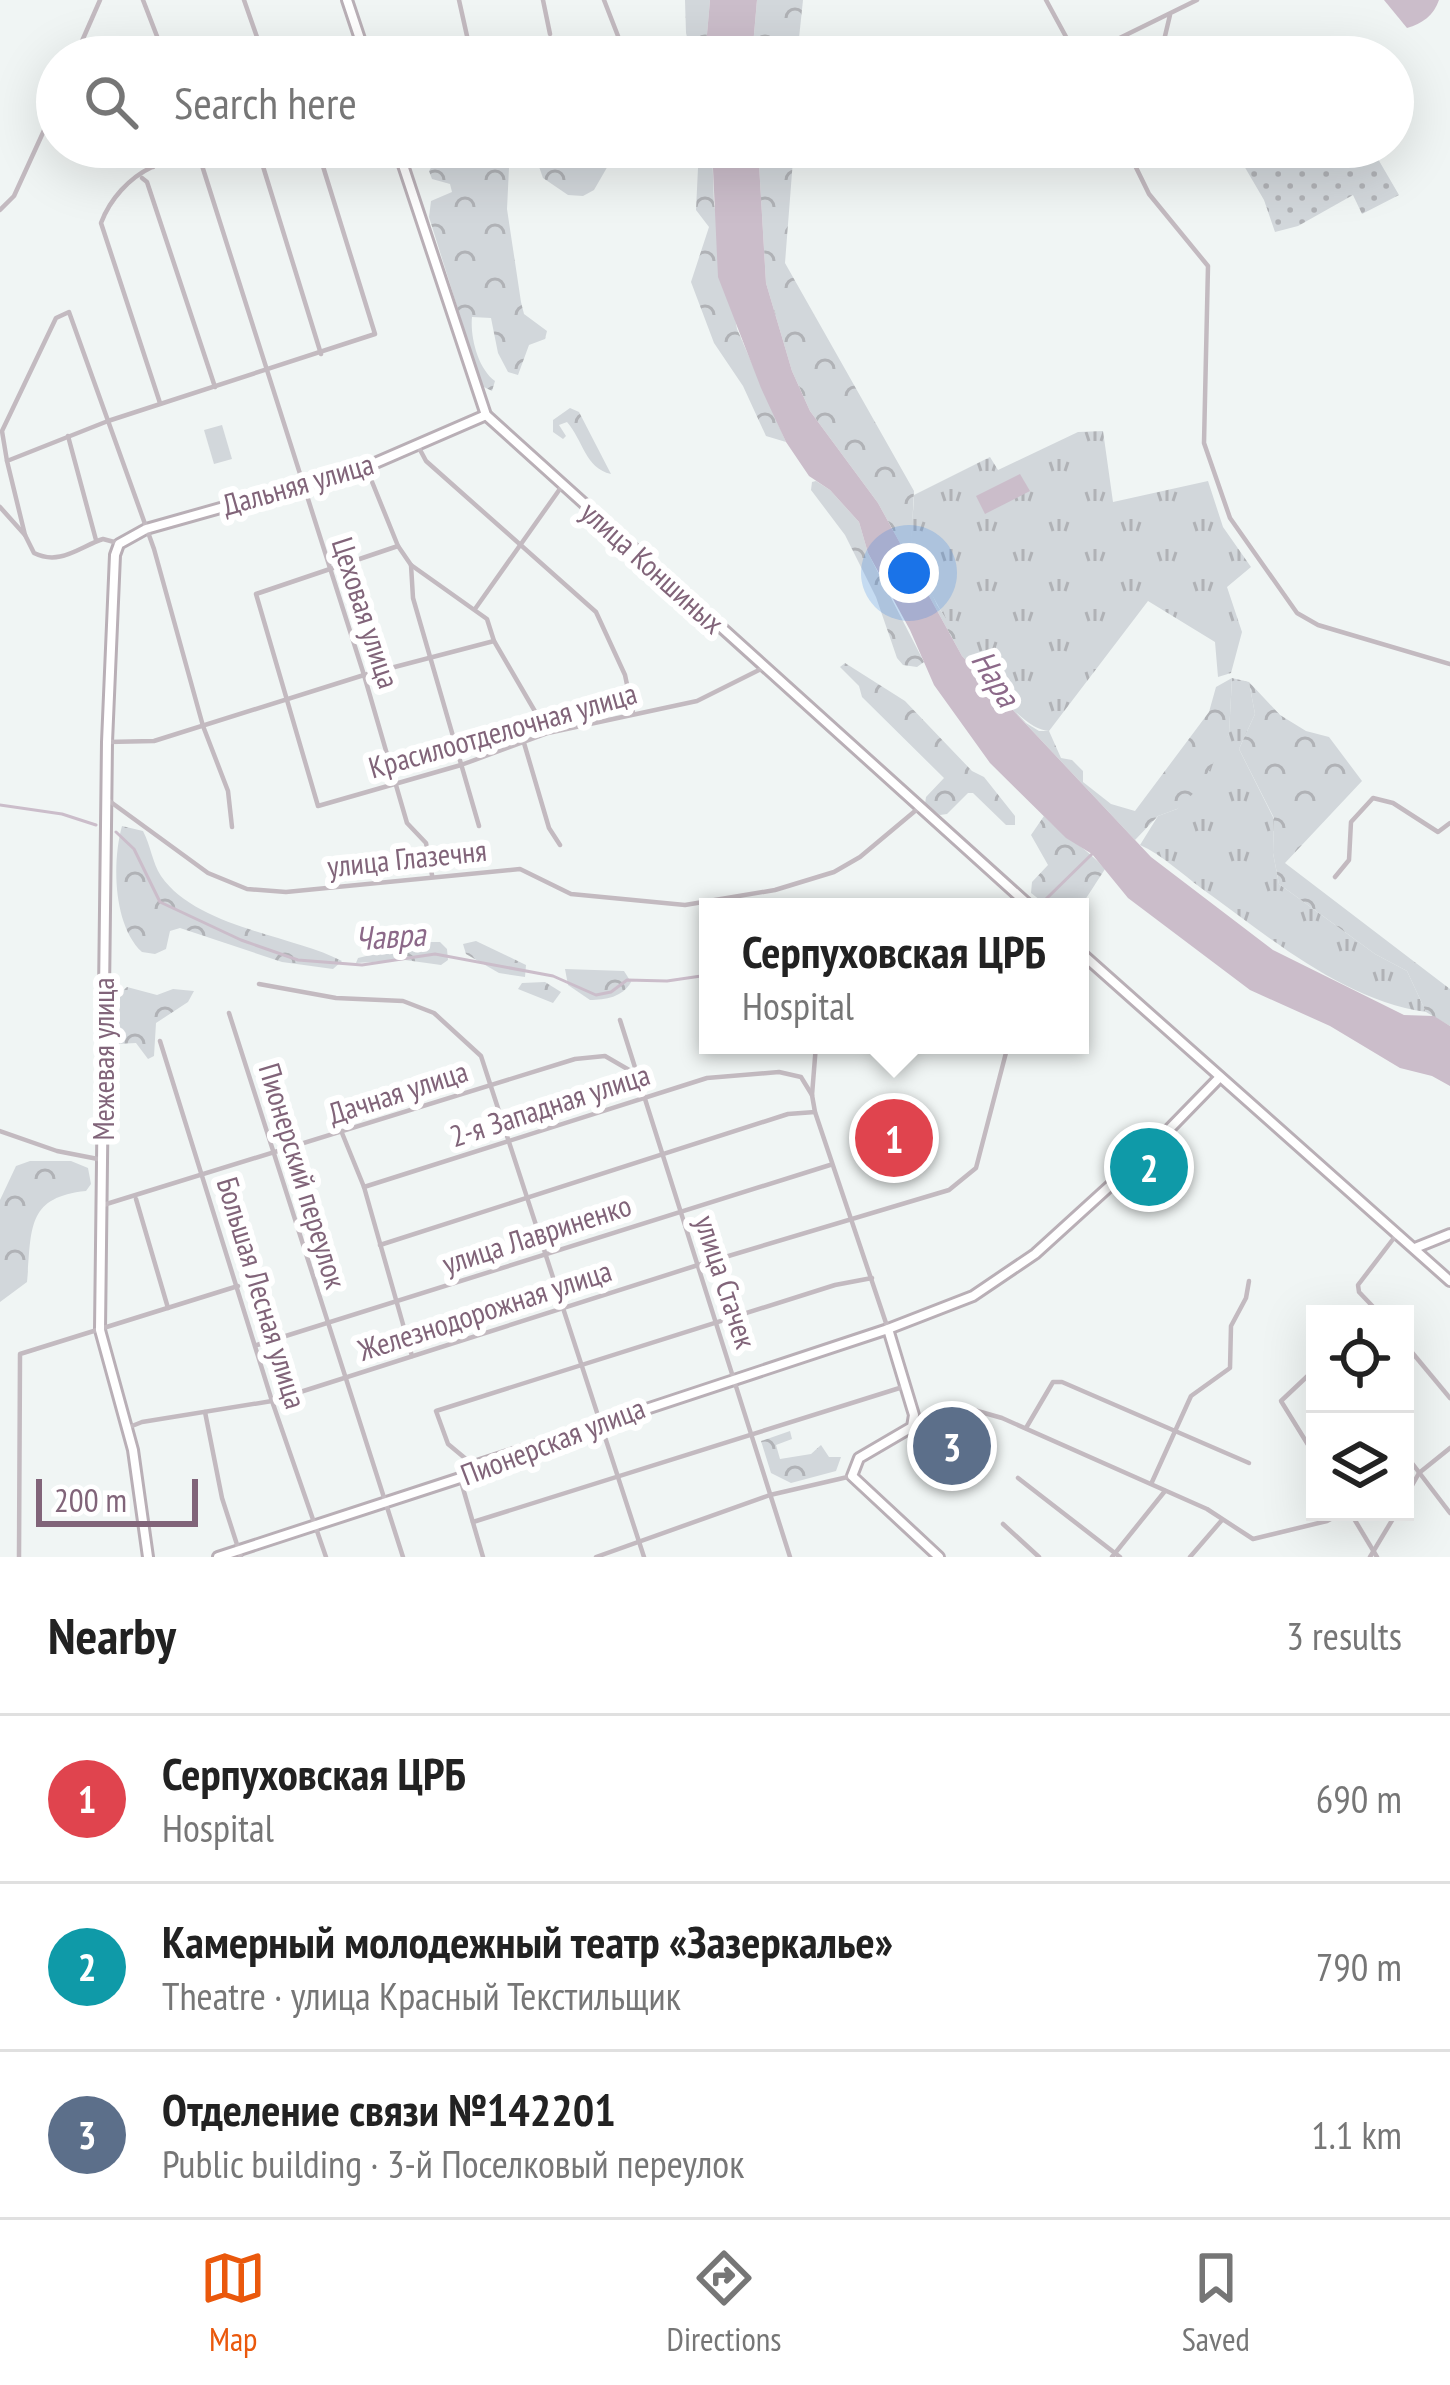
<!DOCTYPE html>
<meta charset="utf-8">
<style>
body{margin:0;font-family:"PT Sans Narrow",sans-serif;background:#f6f6f6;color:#222}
.controls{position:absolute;right:36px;bottom:36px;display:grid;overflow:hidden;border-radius:0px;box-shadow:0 12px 48px #0002}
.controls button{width:108px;height:108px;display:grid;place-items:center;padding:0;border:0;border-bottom:3px solid #e0e0e0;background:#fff;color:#222;font:60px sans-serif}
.scale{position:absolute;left:36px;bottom:30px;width:162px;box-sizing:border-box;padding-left:12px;border:6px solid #816479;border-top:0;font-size:33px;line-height:42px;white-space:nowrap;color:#816479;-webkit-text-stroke:9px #fff;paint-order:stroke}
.you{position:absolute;left:909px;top:573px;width:42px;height:42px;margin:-30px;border:9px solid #fff;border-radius:50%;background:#1a73e8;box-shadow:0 0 0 18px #1a73e833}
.badge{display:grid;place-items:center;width:78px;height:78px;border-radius:50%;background:#ea580c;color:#fff;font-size:39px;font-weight:700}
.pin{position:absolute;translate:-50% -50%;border:6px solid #fff;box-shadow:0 3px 12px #0006}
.popup{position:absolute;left:699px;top:898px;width:390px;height:156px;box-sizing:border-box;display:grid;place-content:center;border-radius:0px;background:#fff;filter:drop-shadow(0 3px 9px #0005);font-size:39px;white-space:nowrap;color:#767676}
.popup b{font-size:45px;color:#222}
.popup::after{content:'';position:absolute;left:50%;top:100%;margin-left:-24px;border:24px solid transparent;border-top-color:#fff}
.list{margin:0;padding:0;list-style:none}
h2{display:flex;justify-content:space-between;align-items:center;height:156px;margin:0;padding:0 48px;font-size:51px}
h2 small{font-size:39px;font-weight:400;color:#767676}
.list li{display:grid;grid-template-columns:78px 1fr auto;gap:36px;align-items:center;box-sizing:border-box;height:168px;padding:0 48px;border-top:3px solid #e0e0e0}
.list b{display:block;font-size:45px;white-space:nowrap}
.list p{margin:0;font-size:39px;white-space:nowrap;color:#767676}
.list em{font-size:39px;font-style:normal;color:#767676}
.icon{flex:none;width:66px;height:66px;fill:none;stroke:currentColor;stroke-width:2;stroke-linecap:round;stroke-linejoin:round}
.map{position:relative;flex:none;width:1450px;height:1557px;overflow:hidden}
.search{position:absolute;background:#fff;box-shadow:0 12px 48px #0002;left:36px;right:36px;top:36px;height:132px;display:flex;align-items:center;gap:30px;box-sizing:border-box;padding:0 42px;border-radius:66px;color:#767676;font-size:45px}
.sheet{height:660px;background:#fff}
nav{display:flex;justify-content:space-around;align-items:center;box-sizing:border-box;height:168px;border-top:3px solid #e0e0e0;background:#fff;font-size:33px;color:#767676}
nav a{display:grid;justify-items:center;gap:6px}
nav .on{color:#ea580c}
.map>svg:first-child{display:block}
.grass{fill:url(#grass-tufts)}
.forest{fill:url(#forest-crowns)}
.garden{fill:url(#garden-dots)}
.pitch{fill:#d2d7db}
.water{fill:#cbbdca}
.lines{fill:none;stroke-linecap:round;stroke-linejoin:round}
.stream{stroke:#cbbdca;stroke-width:3}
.secondary-casing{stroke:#b9afb6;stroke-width:14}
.street{stroke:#c3bac0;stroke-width:4.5}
.secondary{stroke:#fff;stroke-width:8}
.labels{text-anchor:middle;stroke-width:12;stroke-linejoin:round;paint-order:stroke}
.street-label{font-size:30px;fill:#816479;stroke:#fff}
.water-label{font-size:33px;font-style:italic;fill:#8c6989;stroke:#fff}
</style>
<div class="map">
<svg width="1450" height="1557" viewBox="0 0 1450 1557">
<defs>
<pattern id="grass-tufts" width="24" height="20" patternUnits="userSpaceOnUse" patternTransform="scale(3)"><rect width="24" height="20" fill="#d2d7db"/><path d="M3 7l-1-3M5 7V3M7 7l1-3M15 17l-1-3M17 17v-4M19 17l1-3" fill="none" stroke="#b0b2b6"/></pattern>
<pattern id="forest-crowns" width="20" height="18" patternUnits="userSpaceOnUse" patternTransform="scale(3)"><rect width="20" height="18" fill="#d2d7db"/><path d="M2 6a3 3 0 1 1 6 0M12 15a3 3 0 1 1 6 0" fill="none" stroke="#b0b2b6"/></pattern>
<pattern id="garden-dots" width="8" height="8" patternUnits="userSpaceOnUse" patternTransform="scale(3)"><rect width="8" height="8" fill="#d2d7db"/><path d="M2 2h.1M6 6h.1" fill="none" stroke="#b0b2b6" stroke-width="1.8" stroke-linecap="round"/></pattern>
</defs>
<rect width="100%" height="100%" fill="#f0f5f4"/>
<!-- grass -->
<g class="grass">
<path d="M1103 431 1113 502 1208 481 1223 527 1251 567 1227 587 1242 632 1231 673 1218 677 1215 642 1148 601 1049 731C1008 731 923 590 912 550 909 536 914 512 914 495L990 457 998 470 1078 432Z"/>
<path d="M1232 678 1249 682 1255 714 1239 749 1274 819 1273 853 1279 884 1375 954 1407 971 1426 1012C1342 1000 1268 936 1201 888 1181 873 1162 855 1140 845L1158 816 1177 809 1229 734Z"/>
</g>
<!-- forest -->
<g class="forest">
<polygon points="685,0 710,0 705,57 692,57 686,33"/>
<polygon points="757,0 803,0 797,57 752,57"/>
<path d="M432 147H500L509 168 507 209 521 302 524 314 547 331 545 339 529 345 518 375 508 372 498 353 491 318 472 317C470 337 478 369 495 381L492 391 482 386 429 217 431 201 452 192 450 184 432 179 429 171 437 158Z"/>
<polygon points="532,147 601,147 609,164 594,190 583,196 568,195 543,178"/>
<polygon points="699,147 712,147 714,204 737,329 786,442 766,436 743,386 714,343 691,282 709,227 696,210"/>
<polygon points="758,147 794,147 785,263 914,491 911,546 937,605 988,682 1026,723 1039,731 1049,731 1061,758 1072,760 1083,771 1083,782 1111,804 1135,811 1209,712 1216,687 1232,678 1229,734 1200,787 1177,809 1158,816 1135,840 962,656 878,503 810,411 792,371 766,283"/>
<path d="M570 408 579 412 611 474C585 468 583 440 567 422L559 425 566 436 563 439 553 432V420Z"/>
<polygon points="816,481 830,490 859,522 868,553 924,662 917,667 903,665 897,658 876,597 845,535 811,490 812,482"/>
<polygon points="845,663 905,701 972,771 984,777 1015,816 1015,825 1006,825 973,793 968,793 947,814 940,815 925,804 926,797 944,778 862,697 859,686 840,667"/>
<polygon points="1249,682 1280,715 1306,731 1329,737 1362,781 1285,863 1450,989 1450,1026 1426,1012 1407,971 1375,954 1279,884 1273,853 1274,818 1239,749 1255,714"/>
<path d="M1044 816C1063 836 1087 848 1105 869L1085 900H1040L1031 893 1032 882 1048 865 1031 835Z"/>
<path d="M122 826 143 831C151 846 152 862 161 876 197 928 292 935 342 961L333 969 282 962 180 928 170 931 166 949 155 954 142 952C113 925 112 862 122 826Z"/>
<polygon points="476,941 526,965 525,977 499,973 466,954 463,944"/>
<polygon points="398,942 440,942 447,949 448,960 441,965 405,960 356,963 358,958 387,951"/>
<path d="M565 969 624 971 631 982C623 997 605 1000 590 1000L568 985Z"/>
<polygon points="545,982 561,992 553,1003 518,989 522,983"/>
<path d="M127 987 157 995 173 989 194 991 188 1002 156 1023 154 1056 148 1059 136 1043 117 1044C113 1024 110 1000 127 987Z"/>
<path d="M30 1161H71L88 1168 91 1184 86 1191C25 1197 32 1231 27 1282L0 1302V1200L16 1166Z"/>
<polygon points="790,1431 792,1439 776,1445 780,1459 811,1454 821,1445 829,1457 841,1457 836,1471 791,1483 771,1473 761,1441"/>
</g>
<!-- garden -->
<polygon class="garden" points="1233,147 1294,147 1294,151 1357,166 1362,147 1371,147 1399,195 1362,214 1353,195 1298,226 1275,232 1264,200"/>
<!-- pitch -->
<polygon class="pitch" points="222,425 232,459 214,464 204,430"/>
<!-- water -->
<g class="water">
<polygon points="710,0 757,0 752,57 705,57"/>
<path d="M1384 0H1439C1434 15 1422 24 1407 28Z"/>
<polygon points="712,147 758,147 766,283 792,371 810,411 878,503 962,656 1151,857 1273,950 1404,1015 1434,1016 1450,1026 1450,1086 1432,1076 1400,1068 1330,1026 1250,990 1128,898 1092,854 1066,838 990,763 934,685 910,630 868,553 859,522 830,490 809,476 786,442 761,388 718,277"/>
<polygon points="1020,474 1030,491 985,514 976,496"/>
</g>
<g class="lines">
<!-- stream -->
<g class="stream">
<polyline points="0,805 62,814 96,825"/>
<polyline points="116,832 134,849 160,902 241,940 298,960 362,965 435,954 553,976 596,995 611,992 627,980 667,981 708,975"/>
<polyline points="1046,899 1092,854"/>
</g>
<defs>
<g id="secondary">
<polyline points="347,0 366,57"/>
<polyline points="397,147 486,415 1031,907"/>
<polyline points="1080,952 1450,1281"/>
<polyline points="1415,1248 1450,1234"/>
<polyline points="888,1329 914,1415 912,1427 859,1458 852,1476 939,1557"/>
<polyline points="148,1557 133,1450 100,1330 107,742 115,555 119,544 146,529 366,467 486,415"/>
<polyline points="218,1557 460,1478 474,1466 888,1329 973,1296 1035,1254 1145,1154 1220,1077"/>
</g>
</defs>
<!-- secondary casing -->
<use href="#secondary" class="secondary-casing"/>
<!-- street -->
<g class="street">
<polyline points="143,0 165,57"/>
<polyline points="244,0 264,57"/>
<polyline points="459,0 469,45"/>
<polyline points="543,0 550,34"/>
<polyline points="604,0 618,36"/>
<polyline points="1046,0 1077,57"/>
<polyline points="75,57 100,0"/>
<polyline points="1081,57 1197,0"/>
<polyline points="1160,57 1170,15"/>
<polyline points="109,147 153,167"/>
<polyline points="257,147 321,354"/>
<polyline points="1126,147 1149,194 1208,266 1204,443 1230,518 1297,613 1318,625 1450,664"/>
<polyline points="198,153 364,675 407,823 426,843 432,875"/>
<polyline points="142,178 147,182 215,387"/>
<polyline points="0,210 14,196 57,102"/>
<path d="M160 403 101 223C110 199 129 178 152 167 169 158 190 158 207 147"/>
<polyline points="68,436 96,540"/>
<polyline points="418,446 426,461 596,612 625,675 633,713"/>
<polyline points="7,461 2,431 56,318 69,312 154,549 203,726 228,791 232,827"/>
<polyline points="366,467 398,546 411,565 487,619 494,641 547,732"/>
<polyline points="0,507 25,535"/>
<path d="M118 543 103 539C79 547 60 566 34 553L25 535 7 461 108 421 375 334 317 147"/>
<polyline points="398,546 256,594 318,806 461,765 548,733 697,701 763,668"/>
<polyline points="411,565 413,598 479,826"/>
<polyline points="475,609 562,486"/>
<polyline points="107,742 154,741 364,675 494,641"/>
<polyline points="524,743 549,828 560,845"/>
<polyline points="108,800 208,873 247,889 286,892 520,869 571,894 685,905 775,890 834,872 860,857 921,806"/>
<polyline points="1335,877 1349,860 1351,822 1373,798 1393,803 1438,832 1450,823"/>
<polyline points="259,984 336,998 403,1001 434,1013 481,1056 644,1557"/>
<polyline points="229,1013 403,1557"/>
<polyline points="620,1020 790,1557"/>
<polyline points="160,1041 272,1401 326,1557"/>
<polyline points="816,1045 812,1095 815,1112 888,1329"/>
<polyline points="0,1131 57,1151 103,1160"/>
<polyline points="342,1133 364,1187 412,1356"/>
<polyline points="364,1187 707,1078 779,1072 801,1077 812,1095"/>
<polyline points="136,1199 168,1308"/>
<polyline points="100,1206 575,1059 605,1056 636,1074"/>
<polyline points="380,1245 788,1114 815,1112"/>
<polyline points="1380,1314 1359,1292 1358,1285 1397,1234"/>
<polyline points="1312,1331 1315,1336"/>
<polyline points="1405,1344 1450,1398"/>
<polyline points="257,1345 830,1165"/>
<polyline points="1315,1369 1281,1401 1315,1456"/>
<polyline points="205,1412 222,1498 241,1557"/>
<polyline points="913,1427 967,1408 1002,1418 1207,1509 1253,1539 1327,1521 1344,1512"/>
<polyline points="127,1428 142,1422 272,1401 695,1266 949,1190 976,1168 1008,1045"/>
<polyline points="1026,1428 1053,1382 1062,1382 1249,1463"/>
<polyline points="1405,1454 1450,1513"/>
<polyline points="472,1464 448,1444 436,1411 835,1285 872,1278"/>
<polyline points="460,1478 483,1557"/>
<polyline points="1018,1478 1120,1557"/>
<polyline points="1152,1482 1191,1396 1230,1368 1231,1326 1246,1298 1249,1281"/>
<polyline points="1405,1498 1419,1473 1450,1448"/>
<polyline points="1350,1512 1377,1557"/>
<polyline points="473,1522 906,1386"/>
<polyline points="1003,1524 1039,1557"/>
<polyline points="19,1557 20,1354 238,1286"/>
<polyline points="596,1557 770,1495 852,1476"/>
<polyline points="1112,1557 1165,1491"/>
<polyline points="1190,1557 1222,1520"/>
<polyline points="1370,1557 1397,1512"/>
</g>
<!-- secondary -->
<use href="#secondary" class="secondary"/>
</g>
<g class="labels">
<!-- street labels -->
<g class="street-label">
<text transform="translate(298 485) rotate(-16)" y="10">Дальняя улица</text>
<text transform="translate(652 568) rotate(42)" y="10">улица Коншиных</text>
<text transform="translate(365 613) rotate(72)" y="10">Цеховая улица</text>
<text transform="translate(503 731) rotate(-16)" y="10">Красилоотделочная улица</text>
<text transform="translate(407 859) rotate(-6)" y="10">улица Глазечня</text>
<text transform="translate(104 1059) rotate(-90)" y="10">Межевая улица</text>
<text transform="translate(398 1093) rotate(-18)" y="10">Дачная улица</text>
<text transform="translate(550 1106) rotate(-18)" y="10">2-я Западная улица</text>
<text transform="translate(302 1176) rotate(73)" y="10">Пионерский переулок</text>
<text transform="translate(537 1235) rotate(-18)" y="10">улица Лавриненко</text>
<text transform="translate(725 1282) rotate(72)" y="10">улица Стачек</text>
<text transform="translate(261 1293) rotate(73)" y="10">Большая Лесная улица</text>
<text transform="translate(485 1311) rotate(-18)" y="10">Железнодорожная улица</text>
<text transform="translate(553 1442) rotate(-21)" y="10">Пионерская улица</text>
</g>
<!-- water labels -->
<g class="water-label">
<text transform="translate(996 678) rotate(58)" y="12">Нара</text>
<text transform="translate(390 936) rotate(-4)" y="12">Чавра</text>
</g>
</g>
</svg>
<div class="controls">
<button><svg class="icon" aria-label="locate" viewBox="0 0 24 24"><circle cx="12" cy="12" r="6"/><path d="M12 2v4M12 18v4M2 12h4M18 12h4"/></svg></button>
<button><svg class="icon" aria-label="layers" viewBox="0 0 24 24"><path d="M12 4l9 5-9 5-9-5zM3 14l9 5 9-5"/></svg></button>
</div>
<div class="scale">200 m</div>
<div class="you"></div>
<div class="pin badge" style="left:894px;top:1138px;background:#e0444e">1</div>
<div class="popup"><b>Серпуховская ЦРБ</b>Hospital</div>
<div class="pin badge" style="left:1149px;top:1167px;background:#0f9aa8">2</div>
<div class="pin badge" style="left:952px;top:1446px;background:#5c6f8a">3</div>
<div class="search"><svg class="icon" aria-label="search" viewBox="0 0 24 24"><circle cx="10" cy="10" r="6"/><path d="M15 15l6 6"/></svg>Search here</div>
</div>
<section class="sheet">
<h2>Nearby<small>3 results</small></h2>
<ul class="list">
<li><span class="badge" style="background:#e0444e">1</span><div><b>Серпуховская ЦРБ</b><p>Hospital</p></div><em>690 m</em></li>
<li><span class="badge" style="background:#0f9aa8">2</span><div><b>Камерный молодежный театр «Зазеркалье»</b><p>Theatre · улица Красный Текстильщик</p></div><em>790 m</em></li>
<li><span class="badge" style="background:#5c6f8a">3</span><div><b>Отделение связи №142201</b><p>Public building · 3-й Поселковый переулок</p></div><em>1.1 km</em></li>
</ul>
</section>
<nav>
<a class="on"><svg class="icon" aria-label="map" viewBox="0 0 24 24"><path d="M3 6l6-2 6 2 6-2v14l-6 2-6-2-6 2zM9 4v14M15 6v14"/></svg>Map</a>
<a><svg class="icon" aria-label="directions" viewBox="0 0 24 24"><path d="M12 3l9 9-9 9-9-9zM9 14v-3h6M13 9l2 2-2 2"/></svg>Directions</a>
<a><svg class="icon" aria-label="saved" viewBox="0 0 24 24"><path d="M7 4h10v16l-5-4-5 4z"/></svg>Saved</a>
</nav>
